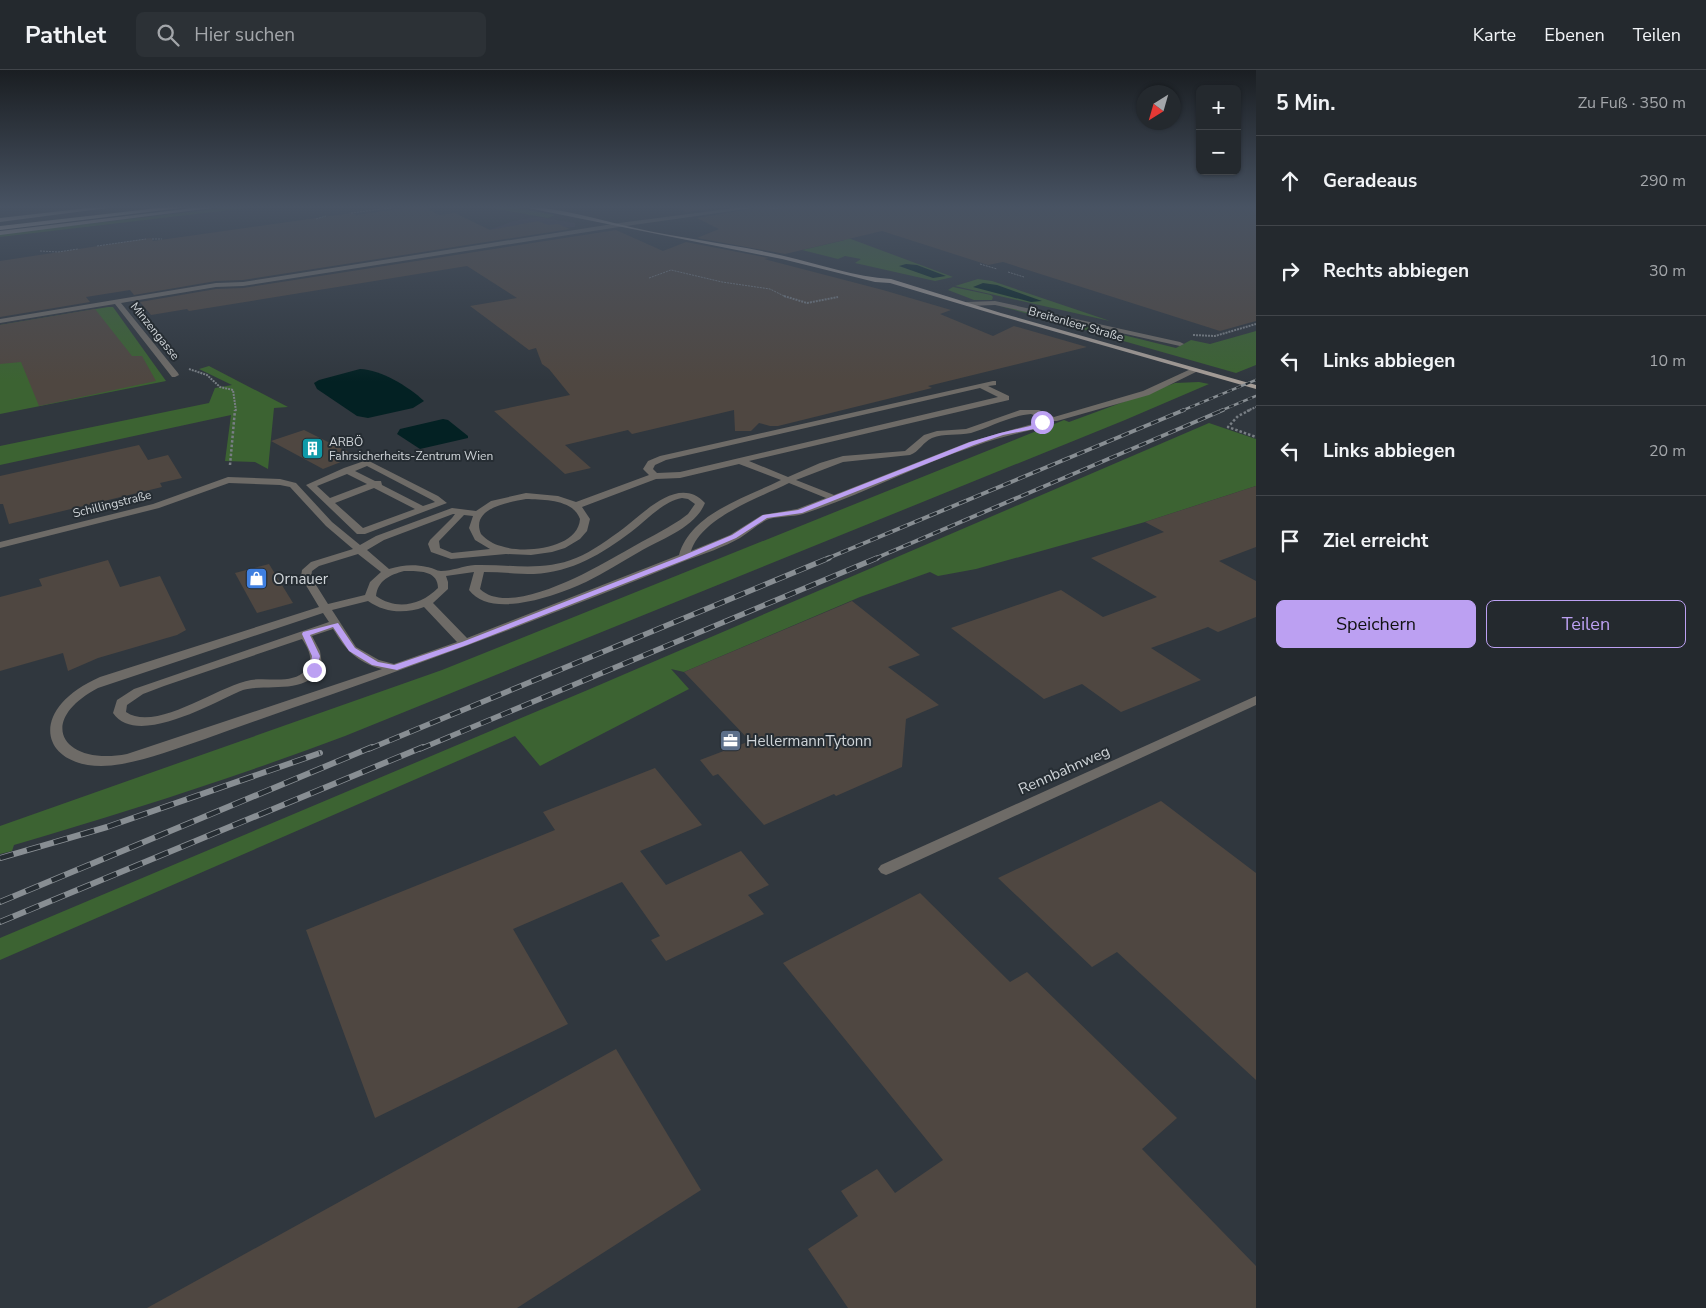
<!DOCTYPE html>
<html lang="de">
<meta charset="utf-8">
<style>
body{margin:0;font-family:"Nunito Sans",sans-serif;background:#2c3136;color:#f1f3f6}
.controls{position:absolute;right:15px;top:15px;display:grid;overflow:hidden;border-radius:8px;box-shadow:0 1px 4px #0004}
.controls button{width:45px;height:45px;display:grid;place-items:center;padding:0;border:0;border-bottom:1px solid #41454a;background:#24292e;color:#f1f3f6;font:25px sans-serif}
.compass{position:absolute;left:1136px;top:15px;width:45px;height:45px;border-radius:50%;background:#24292e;box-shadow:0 1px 4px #0004;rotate:217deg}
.stop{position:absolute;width:15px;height:15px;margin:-11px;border:4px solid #bca0f2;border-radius:50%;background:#fff}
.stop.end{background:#bca0f2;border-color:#fff;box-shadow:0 1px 5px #0008}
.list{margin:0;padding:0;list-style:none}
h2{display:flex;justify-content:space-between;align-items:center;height:65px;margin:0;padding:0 20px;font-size:21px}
h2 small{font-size:16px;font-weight:400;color:#a3a6aa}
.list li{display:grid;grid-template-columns:32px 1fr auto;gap:15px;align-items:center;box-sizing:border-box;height:90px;padding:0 20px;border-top:1px solid #41454a}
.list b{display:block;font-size:19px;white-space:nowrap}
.list em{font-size:16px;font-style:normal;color:#a3a6aa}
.actions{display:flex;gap:10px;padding:15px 20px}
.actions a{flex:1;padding:11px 0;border:1px solid #bca0f2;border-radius:8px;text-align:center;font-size:18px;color:#bca0f2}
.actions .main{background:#bca0f2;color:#111}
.icon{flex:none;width:28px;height:28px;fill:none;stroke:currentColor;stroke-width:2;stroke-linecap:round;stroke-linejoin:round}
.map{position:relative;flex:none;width:1256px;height:1238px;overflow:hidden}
header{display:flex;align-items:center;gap:30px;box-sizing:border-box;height:70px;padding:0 25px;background:#24292e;border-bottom:1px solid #41454a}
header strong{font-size:24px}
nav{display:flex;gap:28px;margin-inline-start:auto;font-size:18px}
.search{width:350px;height:45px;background:#2c3136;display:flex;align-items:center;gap:12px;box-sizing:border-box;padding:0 18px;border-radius:8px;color:#a3a6aa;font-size:19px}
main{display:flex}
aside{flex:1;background:#24292e}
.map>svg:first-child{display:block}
.education{fill:#3e3b4d}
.green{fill:#3c6332}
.water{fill:#032123}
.building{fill:#4f4741}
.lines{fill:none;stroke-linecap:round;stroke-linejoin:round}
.path-far2{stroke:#787e84;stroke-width:1;stroke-dasharray:2 1;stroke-linecap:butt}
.path-far1{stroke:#787e84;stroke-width:2;stroke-dasharray:2 1;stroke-linecap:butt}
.path{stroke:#787e84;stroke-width:2.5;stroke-dasharray:2.5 2;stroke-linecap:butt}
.minor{fill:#6e6b67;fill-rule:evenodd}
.major{fill:#a59d97;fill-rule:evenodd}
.highway{fill:#bbb1a9;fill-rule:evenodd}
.rail-far3-casing{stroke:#888e93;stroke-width:2.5}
.rail-far2-casing{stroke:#888e93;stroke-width:4}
.rail-far1-casing{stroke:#888e93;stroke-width:5.5}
.rail-casing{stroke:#888e93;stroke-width:6}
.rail-far3{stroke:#262d33;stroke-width:2;stroke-dasharray:5;stroke-linecap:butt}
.rail-far2{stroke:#262d33;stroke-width:2.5;stroke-dasharray:8;stroke-linecap:butt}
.rail-far1{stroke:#262d33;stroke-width:4;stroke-dasharray:11;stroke-linecap:butt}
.rail{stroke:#262d33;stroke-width:4.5;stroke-dasharray:14;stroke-linecap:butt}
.route{fill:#bca0f2}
.labels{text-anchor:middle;stroke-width:4;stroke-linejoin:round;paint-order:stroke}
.far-street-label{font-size:12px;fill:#d0d5d9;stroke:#262d33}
.far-poi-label{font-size:12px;fill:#d0d5d9;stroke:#262d33;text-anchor:start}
.poi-label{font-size:15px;fill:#d0d5d9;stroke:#262d33;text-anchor:start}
.street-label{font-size:15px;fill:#d0d5d9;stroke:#262d33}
</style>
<header>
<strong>Pathlet</strong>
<div class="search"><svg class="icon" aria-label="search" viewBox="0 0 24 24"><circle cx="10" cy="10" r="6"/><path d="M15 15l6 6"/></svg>Hier suchen</div>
<nav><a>Karte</a><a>Ebenen</a><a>Teilen</a></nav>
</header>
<main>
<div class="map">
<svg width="1256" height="1238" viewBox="0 0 1256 1238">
<rect width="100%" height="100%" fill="#30373e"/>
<!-- education -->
<polygon class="education" points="537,147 575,153 575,157 481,163 513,151"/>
<!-- green -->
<g class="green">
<polygon points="232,137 256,137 0,167 0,164"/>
<polygon points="485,137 511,137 555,145 548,148"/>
<polygon points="794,155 816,156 953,207 935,211 855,193 861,189 845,186 838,189 802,180 845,170"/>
<polygon points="978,209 992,211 1110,251 955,216"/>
<polygon points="953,217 991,225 993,227 992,230 974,230 948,220"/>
<polygon points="1000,236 1010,237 1176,278 1191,270 1210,274 1256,261 1256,295 1236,303"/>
<polygon points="108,237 113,237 166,311 0,344 0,255"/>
<polygon points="209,296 288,337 274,338 268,399 255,392 225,391 231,345 0,395 0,376 209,333 215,318 232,315 199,299"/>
<path d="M1199 312 1209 314 1125 350 345 666C236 707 126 742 14 775L12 781 0 784V756L442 600 1064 350 1069 352 1175 313Z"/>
<polygon points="1209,353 1256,369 1256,416 1145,452 976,499 938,506 930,502 860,527 684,602 671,599 689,619 540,696 515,666 0,890 0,868 590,619"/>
</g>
<!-- water -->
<g class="water">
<polygon points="906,194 917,195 946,206 933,208 899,196"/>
<polygon points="983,213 997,215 1042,231 1031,232 973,217"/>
<path d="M360 299C381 300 408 316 424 331L413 338 368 348 357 346 317 319 314 313 319 310Z"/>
<polygon points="443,349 448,350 468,366 468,368 420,379 397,364 400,359"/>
</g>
<!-- building -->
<g class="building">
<polygon points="411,137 424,137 439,145 455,143 490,160 538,151 548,155 558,154 570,159 243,210 216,211 134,225 130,220 86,227 90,232 0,247 0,191 151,168 153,171 352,143 357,145"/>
<polygon points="676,137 725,137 686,142"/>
<polygon points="762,137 1256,137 1256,251 1220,261 1003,192 988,195 882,161 785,184 697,168 719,159 697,148"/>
<polygon points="616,160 663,181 686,172 769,188 764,189 883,220 951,240 940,244 993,266 1014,256 1087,277 928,316 932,318 778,356 770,356 759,353 751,361 735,361 734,340 632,364 628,360 565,375 591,398 565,404 494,341 570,325 549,299 542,294 536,278 529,280 470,236 517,228 467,196 189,241 187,239 151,245 140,232 216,219 243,218"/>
<polygon points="95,239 132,286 142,286 156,311 39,336 21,292 0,294 0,255"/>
<polygon points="304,360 356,386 323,399 271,371"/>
<polygon points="139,375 148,390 168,385 182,408 160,413 162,417 9,454 3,434 0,434 0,406"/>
<polygon points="1256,416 1256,477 1219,491 1256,511 1256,547 1218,562 1208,557 1151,578 1201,610 1121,642 1082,614 1044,629 951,558 1061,520 1103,547 1157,527 1091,488 1164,462 1145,452"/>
<polygon points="108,490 120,517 160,506 186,560 177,565 98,588 68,601 63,583 0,601 0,527 42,516 39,509"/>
<polygon points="269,494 293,533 257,543 235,503"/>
<polygon points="852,531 920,585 888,597 939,635 906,649 902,697 836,726 834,724 764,755 718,704 713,706 700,690 750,671 684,602"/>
<polygon points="655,698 702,755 640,781 666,815 741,781 769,815 748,825 764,844 666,891 651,870 660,866 622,812 513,859 568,954 375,1048 306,860 555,760 543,742"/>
<polygon points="1161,731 1256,803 1256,1010 1117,882 1092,897 998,808"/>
<polygon points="920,823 1010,912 1027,902 1177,1048 1142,1079 1256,1196 1256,1238 848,1238 808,1179 858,1146 841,1121 877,1099 895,1123 943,1090 783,893"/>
<polygon points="616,979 701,1120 517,1238 147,1238"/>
</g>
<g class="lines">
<!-- path-far2 -->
<g class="path-far2">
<polyline points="770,139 787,137"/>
<polyline points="351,143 399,137"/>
<polyline points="316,149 326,146"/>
<polyline points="152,169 162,169"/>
<polyline points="97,176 146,169"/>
<polyline points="40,181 58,182 78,179"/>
<polyline points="980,194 997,199"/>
<polyline points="1008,202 1024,207"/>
<polyline points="649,208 671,200 722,212 770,219 786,227"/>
</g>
<!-- path-far1 -->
<g class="path-far1">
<polyline points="784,226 807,233 838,227"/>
<polyline points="1193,265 1215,266 1256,254"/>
<polyline points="189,299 207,305 220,317 233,320 236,341"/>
<polyline points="1247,341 1256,337"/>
</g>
<!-- path -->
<g class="path">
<polyline points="1250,340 1238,346 1228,357 1256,367"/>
<polyline points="230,395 235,340"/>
</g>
<!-- minor -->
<g class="minor">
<polygon points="743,137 760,137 619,157 243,216 216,217 121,233 178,303 179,305 175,307 172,307 115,234 0,253 0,249 216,213 243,212 619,153"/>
<polygon points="995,231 1180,272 1184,274 1180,276 995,235 967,236 964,234 967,232"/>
<path d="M1193 298 1200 300 1149 325 1057 351H1048L1042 357C1020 363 997 368 975 376 917 395 862 425 803 444 792 447 780 446 769 449 759 453 749 462 740 468 724 477 704 484 687 490 569 538 450 583 330 625 289 639 247 654 205 669 178 678 150 689 122 694 43 708 20 642 100 607L319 537 301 507 302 500 311 492 353 479 326 456 290 417 280 415 229 413 159 438 0 478V472L153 434 228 407 280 409 296 413 332 452 360 475 376 466 452 438 476 441 491 431 526 423 558 426 576 432 649 405 643 399 648 391 660 386 993 311H996V315L988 316 1009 326V330L749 391 788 407 820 393 843 386 905 381 924 365 937 361 966 359 1020 340H1039L1054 347 1143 321ZM980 318 998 327 680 402 657 403 653 399 655 395 666 390ZM1031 344 1041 348 1036 353 969 372 834 425 796 410 843 392 910 385C919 382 923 372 932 368 944 363 958 366 971 363 991 357 1009 346 1031 344ZM739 394 781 410C745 428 691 443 679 485L467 568 433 533 448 519V512L446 506 474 502 469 520C491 550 558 525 586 512 604 503 621 492 639 482 661 469 695 458 705 433 679 405 645 442 624 458 609 469 593 481 576 488 543 502 509 494 475 495 463 496 452 501 441 501 437 501 431 497 427 497 414 494 402 495 389 499L367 480 384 470 453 444H455L452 448 430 470 428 474 431 482 451 489 506 484 531 485 552 482 565 478 580 469 587 461 590 449 582 437 656 409 680 408ZM789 413 826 428 797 439 762 445 730 465 691 481C702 447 759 428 789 413ZM682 428 688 429 695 434 688 444 680 450C663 461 646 469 629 479 599 496 511 549 480 519L484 502C501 502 518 504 534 504 572 502 602 484 631 462 647 450 662 432 682 428ZM526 429C544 430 573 429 580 449 578 479 523 484 501 476 493 474 487 470 481 464 470 438 509 432 526 429ZM464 445 473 446 469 458 475 470 490 479 452 483 440 478 439 471ZM358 484 381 502 370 512 365 525 328 534 311 507 312 501 319 496ZM404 501C418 501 438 500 438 518 420 536 396 540 376 526 378 510 390 505 404 501ZM368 531C385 543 405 544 424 537L457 572 394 594 379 590 356 577 332 540ZM323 543 329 552 134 619 117 630 113 643C137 678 214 632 243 620 269 613 308 626 322 595L320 581 312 566 333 559C346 580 356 592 382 599L127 684C64 696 34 652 98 618ZM302 569C308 578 315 591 306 600 292 615 269 607 251 610 217 616 156 663 126 642L127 635 143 624 164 616Z"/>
<path d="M367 390 438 426 447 433 365 464H357L306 415 344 398ZM367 396 432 430 435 432 423 436 382 415 381 411H375L355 401ZM347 404 367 414 330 428 317 416ZM374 418 415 439 363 458 335 433Z"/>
<polygon points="1256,626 1256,635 891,803 886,805 881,803 878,799 881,795"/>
</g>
<!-- major -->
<g class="major">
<polygon points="97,137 115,137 0,152 0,148"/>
<polygon points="202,137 220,137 0,165 0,161"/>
<path d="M523 137C560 137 598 150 635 158 684 169 734 174 784 186 819 194 855 207 891 209L1001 243 1256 315V319L997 245 890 213 875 212 782 189Z"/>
</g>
<!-- highway -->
<polygon class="highway" points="167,137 189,137 0,160 0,156"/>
<defs>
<g id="rail-far3">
<polyline points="1181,341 1256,310"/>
<polyline points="1220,341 1256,326"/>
</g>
<g id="rail-far2">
<polyline points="826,489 1184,340"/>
<polyline points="874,489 1223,340"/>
</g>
<g id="rail-far1">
<polyline points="369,679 829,488"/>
<polyline points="420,679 877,488"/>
</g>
<g id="rail">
<polyline points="0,788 107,757 320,683"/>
<polyline points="0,832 372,677"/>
<polyline points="0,852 423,677"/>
</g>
</defs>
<!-- rail-far3 casing -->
<use href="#rail-far3" class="rail-far3-casing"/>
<!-- rail-far2 casing -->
<use href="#rail-far2" class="rail-far2-casing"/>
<!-- rail-far1 casing -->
<use href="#rail-far1" class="rail-far1-casing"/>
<!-- rail casing -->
<use href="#rail" class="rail-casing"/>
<!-- rail-far3 -->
<use href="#rail-far3" class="rail-far3"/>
<!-- rail-far2 -->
<use href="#rail-far2" class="rail-far2"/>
<!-- rail-far1 -->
<use href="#rail-far1" class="rail-far1"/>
<!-- rail -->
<use href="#rail" class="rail"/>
</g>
<!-- sky -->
<linearGradient id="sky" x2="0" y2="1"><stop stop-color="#1a1e22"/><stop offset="0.44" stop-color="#485363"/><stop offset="1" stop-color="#485363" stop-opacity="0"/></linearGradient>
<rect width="1256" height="311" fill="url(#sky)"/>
<!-- route -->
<polygon class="route" points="1040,351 1045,352 1034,359 1003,365 974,375 802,443 767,448 736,468 687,489 467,575 397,600 372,595 349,581 333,557 310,565 320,586 316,602 310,600 312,586 302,564 303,562 338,553 355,578 378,592 394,595 462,572 682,486 732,465 763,445 798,440 970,372 1000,363 1030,356"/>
<!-- icons -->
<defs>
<symbol id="building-square" viewBox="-11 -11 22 22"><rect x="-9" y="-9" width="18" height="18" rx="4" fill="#0f9aa8" stroke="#262d33"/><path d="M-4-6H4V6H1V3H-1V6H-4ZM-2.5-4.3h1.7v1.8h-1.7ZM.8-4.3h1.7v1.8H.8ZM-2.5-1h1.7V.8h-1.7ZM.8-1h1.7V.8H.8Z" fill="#fff"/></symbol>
<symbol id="shop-square" viewBox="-11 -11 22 22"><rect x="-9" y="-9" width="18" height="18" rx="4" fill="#3f7fe0" stroke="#262d33"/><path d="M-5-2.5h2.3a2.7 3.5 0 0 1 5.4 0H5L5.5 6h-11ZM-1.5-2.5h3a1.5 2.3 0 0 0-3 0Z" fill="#fff"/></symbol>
<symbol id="office-square" viewBox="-11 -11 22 22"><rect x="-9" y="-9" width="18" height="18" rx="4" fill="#5c6f8a" stroke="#262d33"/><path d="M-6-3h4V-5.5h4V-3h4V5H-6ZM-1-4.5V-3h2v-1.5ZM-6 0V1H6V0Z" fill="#fff"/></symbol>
</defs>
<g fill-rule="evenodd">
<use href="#building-square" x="300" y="366" width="25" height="25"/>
<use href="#shop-square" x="244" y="496" width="25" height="25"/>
<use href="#office-square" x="718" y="658" width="25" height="25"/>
</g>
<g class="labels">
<!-- far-street labels -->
<g class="far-street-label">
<text transform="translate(1076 254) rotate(16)" y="4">Breitenleer Straße</text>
<text transform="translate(155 261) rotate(51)" y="4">Minzengasse</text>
<text transform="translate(112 434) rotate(-14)" y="4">Schillingstraße</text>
</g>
<!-- far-poi labels -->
<g class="far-poi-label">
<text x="329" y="376">ARBÖ<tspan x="329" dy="14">Fahrsicherheits-Zentrum Wien</tspan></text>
</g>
<!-- poi labels -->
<g class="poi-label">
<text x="273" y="514">Ornauer</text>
<text x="746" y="676">HellermannTytonn</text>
</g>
<!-- street labels -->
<g class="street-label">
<text transform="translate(1064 700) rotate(-24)" y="5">Rennbahnweg</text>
</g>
</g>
</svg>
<div class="controls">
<button>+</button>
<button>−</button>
</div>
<svg class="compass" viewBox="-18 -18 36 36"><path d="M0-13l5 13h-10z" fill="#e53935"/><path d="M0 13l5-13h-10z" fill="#a3a6aa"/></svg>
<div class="stop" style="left:1042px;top:352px"></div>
<div class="stop end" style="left:314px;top:600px"></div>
</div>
<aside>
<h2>5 Min.<small>Zu Fuß · 350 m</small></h2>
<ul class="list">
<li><svg class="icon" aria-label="ahead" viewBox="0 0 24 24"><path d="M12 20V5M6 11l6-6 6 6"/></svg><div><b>Geradeaus</b></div><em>290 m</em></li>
<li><svg class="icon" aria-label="right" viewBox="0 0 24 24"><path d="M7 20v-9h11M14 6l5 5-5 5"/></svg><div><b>Rechts abbiegen</b></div><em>30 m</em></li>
<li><svg class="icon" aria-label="left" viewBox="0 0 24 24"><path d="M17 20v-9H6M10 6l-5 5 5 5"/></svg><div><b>Links abbiegen</b></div><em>10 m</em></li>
<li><svg class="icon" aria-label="left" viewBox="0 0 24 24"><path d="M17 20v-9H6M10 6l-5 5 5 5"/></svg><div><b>Links abbiegen</b></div><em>20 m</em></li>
<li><svg class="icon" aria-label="arrive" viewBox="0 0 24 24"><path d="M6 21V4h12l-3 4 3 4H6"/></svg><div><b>Ziel erreicht</b></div></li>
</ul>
<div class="actions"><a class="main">Speichern</a><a>Teilen</a></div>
</aside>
</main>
